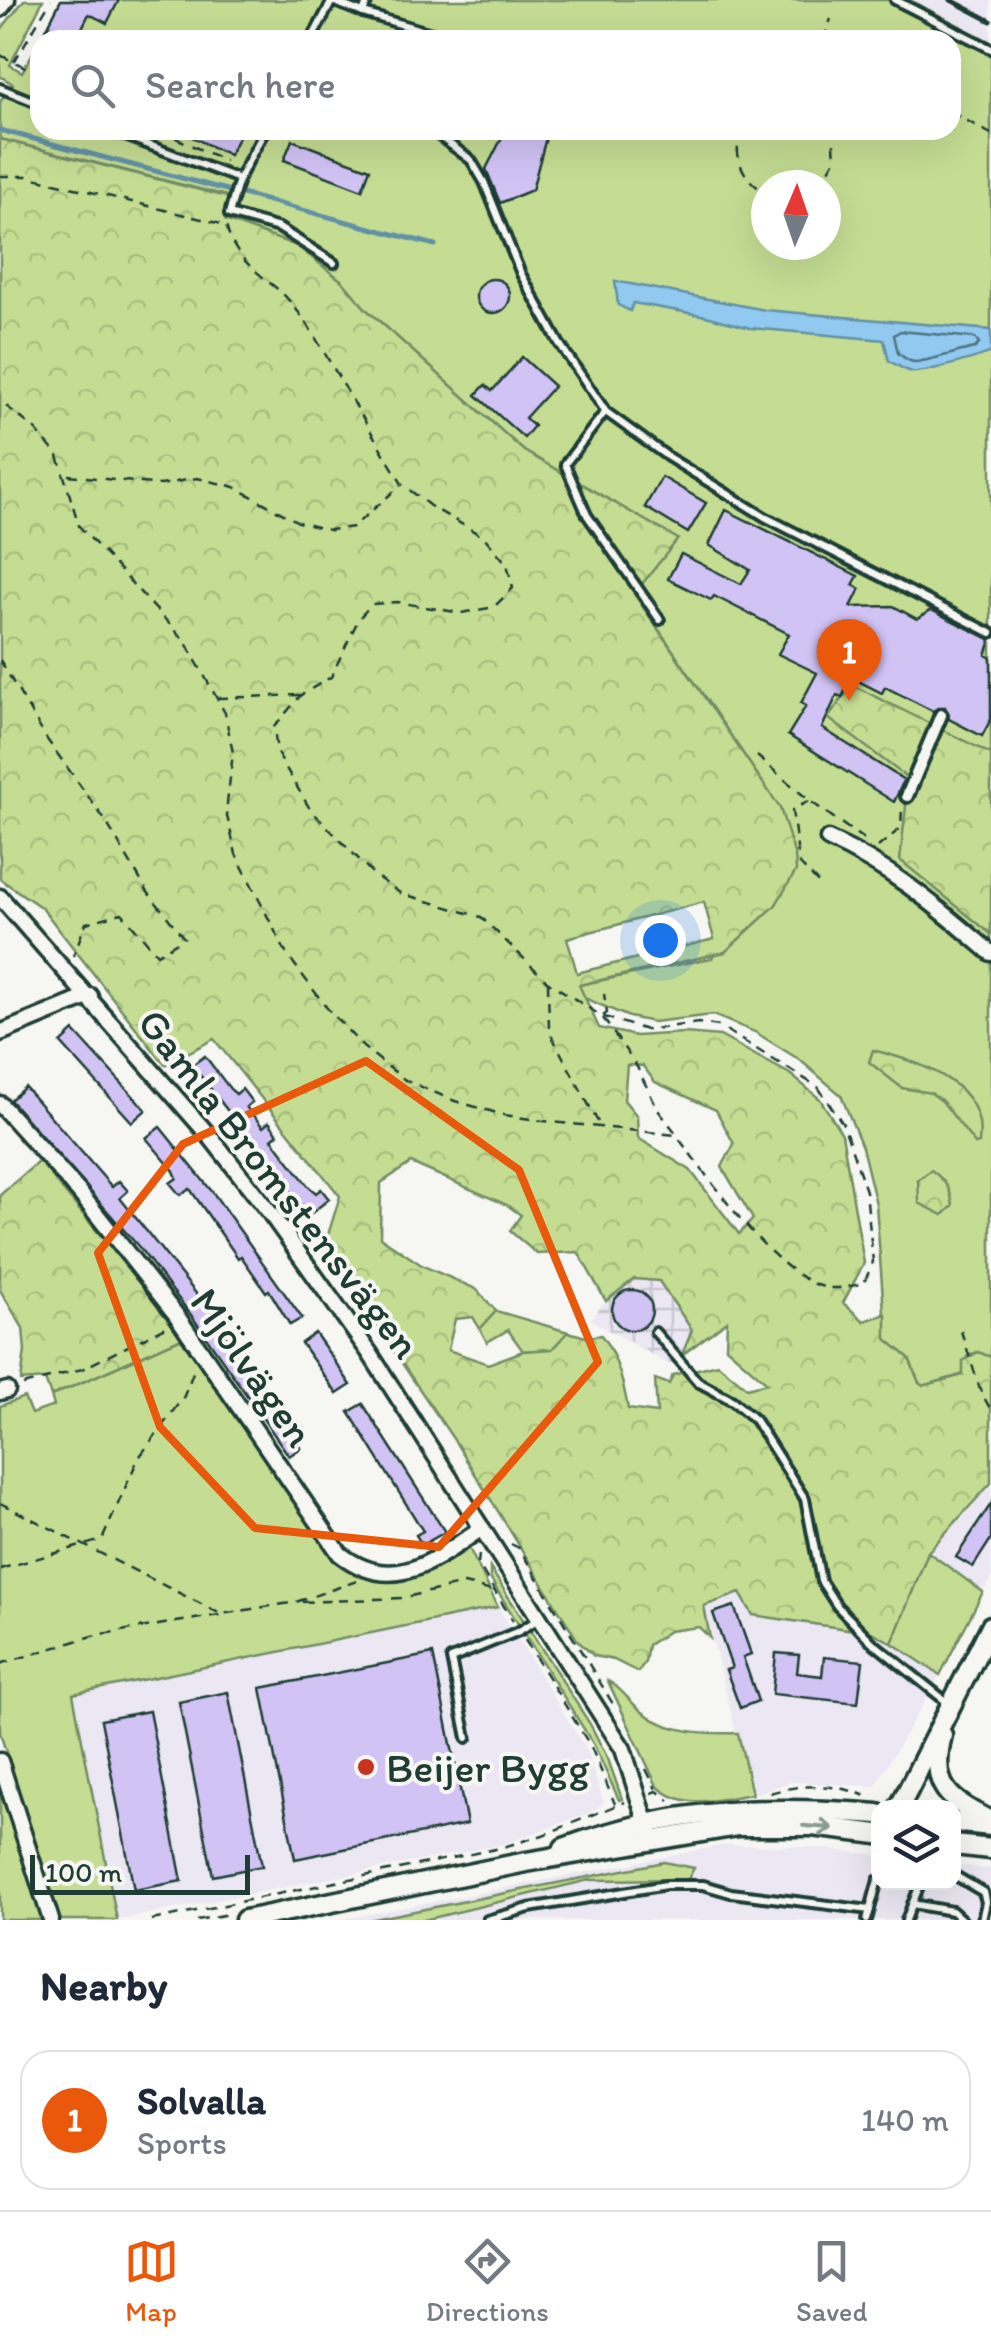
<!DOCTYPE html>
<meta charset="utf-8">
<style>
body{margin:0;font-family:Itim,sans-serif;background:#f6f6f7;color:#1f2937}
.controls{position:absolute;right:30px;bottom:30px;display:grid;overflow:hidden;border-radius:20px;box-shadow:0 10px 40px #0002}
.controls button{width:90px;height:90px;display:grid;place-items:center;padding:0;border:0;border-bottom:2px solid #e0e1e3;background:#fff;color:#1f2937;font:50px sans-serif}
.compass{position:absolute;left:751px;top:170px;width:90px;height:90px;border-radius:50%;background:#fff;box-shadow:0 10px 40px #0002;rotate:2deg}
.scale{position:absolute;left:30px;bottom:25px;width:220px;box-sizing:border-box;padding-left:10px;border:5px solid #1f3d34;border-top:0;font-size:28px;line-height:35px;white-space:nowrap;color:#1f3d34;-webkit-text-stroke:8px #f6f6f2;paint-order:stroke}
.you{position:absolute;left:660px;top:940px;width:35px;height:35px;margin:-25px;border:8px solid #fff;border-radius:50%;background:#1a73e8;box-shadow:0 0 0 15px #1a73e833}
.badge{display:grid;place-items:center;width:65px;height:65px;border-radius:50%;background:#ea580c;color:#fff;font-size:32px;font-weight:700}
.pin{position:absolute;translate:-50% -82px;filter:drop-shadow(0 2px 5px #0008)}
.pin::after{content:'';position:absolute;top:52px;width:35px;height:30px;background:inherit;clip-path:polygon(0 0,100% 0,50% 100%)}
.list{margin:0;padding:0;list-style:none}
h2{display:flex;justify-content:space-between;align-items:center;height:130px;margin:0;padding:0 40px;font-size:42px}
h2 small{font-size:32px;font-weight:400;color:#747a83}
.list li{display:grid;grid-template-columns:65px 1fr auto;gap:30px;align-items:center;box-sizing:border-box;height:140px;margin:0 20px 20px;padding:0 20px;border:2px solid #e0e1e3;border-radius:30px}
.list b{display:block;font-size:38px;white-space:nowrap}
.list p{margin:0;font-size:32px;white-space:nowrap;color:#747a83}
.list em{font-size:32px;font-style:normal;color:#747a83}
.icon{flex:none;width:55px;height:55px;fill:none;stroke:currentColor;stroke-width:2;stroke-linecap:round;stroke-linejoin:round}
.map{position:relative;flex:none;width:991px;height:1920px;overflow:hidden}
.search{position:absolute;background:#fff;box-shadow:0 10px 40px #0002;left:30px;right:30px;top:30px;height:110px;display:flex;align-items:center;gap:25px;box-sizing:border-box;padding:0 35px;border-radius:30px;color:#747a83;font-size:38px}
.sheet{height:290px;background:#fff}
nav{display:flex;justify-content:space-around;align-items:center;box-sizing:border-box;height:140px;border-top:2px solid #e0e1e3;background:#fff;font-size:28px;color:#747a83}
nav a{display:grid;justify-items:center;gap:5px}
nav .on{color:#ea580c}
.map>svg:first-child{display:block}
.built{fill:#ebe7f3}
.industrial{fill:url(#industrial-grid)}
.grass{fill:#c5dd93;stroke:#728d64;stroke-width:2.5;fill-rule:evenodd}
.forest{fill:url(#forest-crowns);stroke:#728d64;stroke-width:2.5;fill-rule:evenodd}
.water{fill:#92c9f0;stroke:#6491a5;stroke-width:2.5}
.lines{fill:none;stroke-linecap:round;stroke-linejoin:round}
.shore{stroke:#4d757f;stroke-width:2.5}
.stream{stroke:#6491a5;stroke-width:5}
.building{fill:#d2c3f5;stroke:#1f3d34;stroke-width:2.5}
.service-casing{stroke:#1f3d34;stroke-width:14}
.pedestrian-casing{stroke:#1f3d34;stroke-width:18}
.minor-casing{stroke:#1f3d34;stroke-width:21}
.tertiary-casing{stroke:#1f3d34;stroke-width:25}
.path{stroke:#1f3d34;stroke-width:2.5;stroke-dasharray:10 8;stroke-linecap:butt}
.service{stroke:#f6f6f2;stroke-width:6}
.pedestrian{stroke:#f6f6f2;stroke-width:10}
.minor{stroke:#f6f6f2;stroke-width:14}
.tertiary{stroke:#f6f6f2;stroke-width:18}
.rail{stroke:#1f3d34;stroke-width:5}
.oneway{stroke:#8a9a93}
.marked{fill:none;stroke:#e8590c;stroke-width:8;stroke-linejoin:round}
.poi-dot{fill:#c8321e;stroke:#f6f6f2;stroke-width:4}
.labels{text-anchor:middle;stroke-width:8;stroke-linejoin:round;paint-order:stroke}
.street-label{font-size:42px;fill:#1f3d34;stroke:#f6f6f2}
.poi-label{font-size:42px;fill:#1f3d34;stroke:#f6f6f2;text-anchor:start}
</style>
<div class="map">
<svg width="991" height="1920" viewBox="0 0 991 1920">
<defs>
<pattern id="industrial-grid" width="8" height="8" patternUnits="userSpaceOnUse" patternTransform="scale(2.5)"><rect width="8" height="8" fill="#ebe7f3"/><path d="M0 4h8M4 0v8" fill="none" stroke="#c9c7d1"/></pattern>
<pattern id="forest-crowns" width="20" height="18" patternUnits="userSpaceOnUse" patternTransform="scale(2.5)"><rect width="20" height="18" fill="#c5dd93"/><path d="M2 6a3 3 0 1 1 6 0M12 15a3 3 0 1 1 6 0" fill="none" stroke="#a9bf7f"/></pattern>
</defs>
<rect width="100%" height="100%" fill="#f6f6f2"/>
<filter id="ink" filterUnits="userSpaceOnUse"><feTurbulence type="fractalNoise" baseFrequency=".01" numOctaves="2"/><feDisplacementMap in="SourceGraphic" scale="20" xChannelSelector="R" yChannelSelector="G"/><feConvolveMatrix kernelMatrix="1 2 1 2 8 2 1 2 1" color-interpolation-filters="sRGB"/></filter>
<g filter="url(#ink)">
<!-- built -->
<g class="built">
<polygon points="910,0 991,0 991,42"/>
<polygon points="991,1483 991,1578 983,1592 928,1552"/>
<polygon points="740,1593 753,1615 874,1633 940,1675 875,1786 791,1782 752,1794 704,1606"/>
<polygon points="498,1607 587,1751 604,1803 589,1813 504,1844 117,1920 73,1694"/>
<polygon points="725,1845 793,1846 878,1855 878,1882 954,1882 954,1865 991,1869 991,1920 340,1920"/>
</g>
<!-- industrial -->
<polygon class="industrial" points="634,1278 659,1281 692,1330 678,1362 668,1364 591,1320 599,1307"/>
<!-- grass -->
<g class="grass">
<path d="M24 0H43L10 65 22 72 40 41V130H951V40H41L61 0H910L991 42V1357L977 1352 968 1356 964 1374 923 1386 919 1383 909 1358 886 1339 876 1204 862 1147 841 1095 800 1060 755 1032 713 1015 653 1022 629 1017 582 997 579 985 712 958 780 808 634 593 677 539 524 451 366 309 342 281 297 246 224 220 231 197 0 139V102L13 84 0 76V31ZM766 185H826V245H766Z"/>
<polygon points="496,1311 568,1332 552,1349 523,1351 508,1330 487,1342 480,1329"/>
<path d="M184 1337 332 1555C385 1595 417 1577 468 1546L498 1607 73 1694 117 1920H59L0 1733V1406L24 1397 31 1414 54 1406 51 1396Z"/>
<polygon points="928,1552 983,1592 940,1675 892,1643"/>
<polygon points="490,1568 590,1724 608,1759 622,1799 619,1800 594,1745 497,1590 490,1578"/>
<path d="M608 1681C623 1689 630 1703 644 1713 669 1733 707 1734 738 1733L752 1794C719 1799 684 1811 657 1786Z"/>
<polygon points="0,1778 44,1920 0,1920"/>
<polygon points="664,1862 694,1868 688,1879 589,1880 424,1920 369,1920"/>
</g>
<!-- forest -->
<g class="forest">
<path d="M0 139 231 198 225 220 297 246 342 281 366 309 524 451 678 539 634 594 780 808 795 856 796 871 775 906 725 952 579 985 599 1028 636 1036 684 1033 720 1036 790 1074 820 1099 842 1134 864 1263 843 1303 864 1321 886 1314V1339L909 1358 919 1383 923 1386 963 1375V1361L978 1352 991 1357V1483L928 1552 892 1643 874 1633 753 1615 740 1593 704 1606 710 1638 699 1627 669 1631 648 1645 645 1662 638 1672 614 1660 594 1656 578 1641 456 1443 324 1248 340 1196 214 1039 165 1065 42 908 0 879ZM704 902 714 939 577 973 567 938ZM627 1065 643 1066 655 1082 716 1110 734 1144 722 1167 753 1219 739 1234 690 1170 638 1138 637 1116 624 1100ZM411 1163 507 1205 521 1215 510 1231 537 1254 578 1252 606 1301 634 1279 659 1281 692 1330 682 1355 727 1321 726 1347 767 1383 747 1388 718 1364 673 1375 669 1384 655 1379 657 1413 628 1409C624 1385 616 1354 601 1335L586 1337 568 1332 552 1349 523 1351 488 1364 448 1350 455 1319 473 1317 480 1329 496 1311 476 1289 423 1266 380 1237 381 1183Z"/>
<polygon points="852,685 991,754 991,934 900,860 909,779 828,718"/>
<path d="M873 1050C918 1062 988 1082 979 1143L975 1144 942 1101 931 1093 902 1088 869 1062Z"/>
<polygon points="39,1161 184,1337 51,1396 45,1379 21,1381 25,1351 23,1328 0,1290 0,1195"/>
<path d="M931 1170C945 1180 951 1189 953 1206L943 1215 919 1203 918 1180Z"/>
</g>
<!-- water -->
<path class="water" d="M615 281 765 310 991 330V352C981 357 920 374 912 372 904 370 897 365 889 361L884 340 750 328 706 316 633 303 630 311 618 305Z"/>
<g class="lines">
<!-- shore -->
<path class="shore" d="M900 331 975 338 979 344 975 348C964 350 920 363 914 362 907 361 903 357 898 353L894 335Z"/>
<!-- stream -->
<polyline class="stream" points="0,130 435,245"/>
</g>
<!-- building -->
<g class="building">
<polygon points="61,0 119,0 107,23 89,14 76,40 41,40"/>
<polygon points="178,130 242,130 229,155"/>
<polygon points="506,130 548,130 532,190 500,203 486,169"/>
<polygon points="292,140 370,169 362,190 284,160"/>
<circle cx="493" cy="296" r="17"/>
<polygon points="522,357 554,386 525,418 534,426 524,438 476,395 485,385 492,391"/>
<polygon points="662,477 706,503 688,533 645,507"/>
<polygon points="726,510 858,576 853,585 860,589 851,607 893,606 917,619 931,610 991,640 986,655 991,658 991,719 982,736 949,719 945,707 939,707 933,711 885,687 882,693 852,678 842,697 837,695 822,728 904,780 894,802 788,735 806,706 801,703 817,673 778,654 789,634 714,596 711,600 668,579 681,554 741,584 750,570 709,545"/>
<polygon points="74,1031 146,1110 132,1122 61,1043"/>
<polygon points="205,1056 230,1089 236,1094 242,1089 252,1102 246,1107 263,1127 269,1122 278,1134 272,1139 309,1187 316,1193 321,1189 329,1199 309,1215 192,1065"/>
<polygon points="25,1087 112,1187 119,1181 128,1191 120,1198 206,1306 301,1448 289,1456 191,1315 138,1246 10,1100"/>
<polygon points="160,1127 214,1194 302,1318 290,1325 269,1290 266,1292 241,1256 238,1258 190,1189 180,1195 170,1183 177,1178 174,1171 146,1138"/>
<circle cx="632" cy="1310" r="20"/>
<polygon points="315,1333 351,1385 337,1394 301,1343"/>
<polygon points="363,1404 445,1532 422,1545 416,1535 423,1531 349,1412"/>
<polygon points="991,1504 991,1539 973,1567 956,1557"/>
<polygon points="734,1606 751,1654 743,1657 758,1701 740,1708 726,1670 732,1668 713,1613"/>
<polygon points="776,1653 799,1655 797,1673 822,1676 824,1657 863,1661 858,1703 772,1694"/>
<polygon points="433,1654 467,1824 295,1859 261,1688"/>
<polygon points="228,1692 262,1866 213,1876 179,1702"/>
<polygon points="149,1711 182,1881 134,1890 101,1720"/>
</g>
<g class="lines">
<defs>
<g id="service">
<polyline points="895,0 991,49"/>
<polyline points="363,13 455,40"/>
<polyline points="311,40 332,1 363,13 368,0"/>
<polyline points="0,88 40,104"/>
<polyline points="109,130 239,179"/>
<polyline points="265,130 239,179 229,214 279,228 334,263"/>
<polyline points="431,130 471,160 484,182 521,274 559,343 606,412 668,457 765,517 991,633"/>
<polyline points="605,412 565,464 587,515 660,620"/>
<polyline points="655,1332 698,1382 733,1401 755,1420 805,1499 821,1581 837,1606 872,1642 948,1703"/>
<polyline points="467,1738 451,1659 519,1631 537,1620"/>
<polyline points="954,1875 983,1892 986,1902 982,1920"/>
<polyline points="912,1904 952,1911 962,1920"/>
<polyline points="487,1920 529,1908 666,1885 703,1885 731,1893 870,1910"/>
<polyline points="867,1920 878,1880"/>
<polyline points="906,1920 921,1882"/>
</g>
<polyline id="pedestrian" points="907,796 941,715"/>
<g id="minor">
<polyline points="0,9 7,0"/>
<path d="M828 839C893 868 937 907 991 953"/>
<polyline points="0,897 212,1139 270,1213 369,1352 623,1749 652,1840"/>
<polyline points="0,1033 90,996"/>
<path d="M0 1104 79 1192 177 1316 340 1554C394 1596 436 1559 482 1528"/>
<polyline points="0,1392 7,1390"/>
<polyline points="0,1761 51,1920"/>
</g>
<g id="tertiary">
<path d="M942 1735C929 1786 948 1800 991 1821"/>
<polyline points="899,1808 991,1626"/>
<polyline points="954,1822 991,1826"/>
<polyline points="954,1845 991,1849"/>
<path d="M564 1848C671 1808 766 1805 878 1814"/>
<polyline points="245,1920 526,1862 738,1826 812,1826 878,1834"/>
</g>
</defs>
<!-- service casing -->
<use href="#service" class="service-casing"/>
<!-- pedestrian casing -->
<use href="#pedestrian" class="pedestrian-casing"/>
<!-- minor casing -->
<use href="#minor" class="minor-casing"/>
<!-- tertiary casing -->
<use href="#tertiary" class="tertiary-casing"/>
<!-- path -->
<g class="path">
<polyline points="823,40 831,19"/>
<polyline points="0,55 40,74"/>
<polyline points="14,62 51,0"/>
<polyline points="951,112 991,134"/>
<polyline points="159,130 225,161"/>
<path d="M741 130C732 156 742 179 766 193"/>
<path d="M0 176H26L226 225C233 259 260 273 283 294 291 302 298 312 305 320L402 484 430 506 484 537 507 564 513 588 494 607 461 613 397 602 372 604 359 618 331 677 301 695 274 727 277 753 310 809 374 875 400 893 481 917 547 981 601 1016 646 1030 698 1023 719 1026 818 1087 843 1124 866 1191 873 1262 864 1283C852 1286 836 1290 824 1287 774 1275 707 1175 676 1135L543 1121 504 1115 455 1101 405 1080 363 1047 327 1008 286 953 236 854 226 812 233 753 225 713 185 641 79 526 58 456 35 429 0 401"/>
<polyline points="820,185 835,160 833,130"/>
<polyline points="68,475 161,485 197,478 235,487 298,522 329,530 353,527 401,485"/>
<polyline points="0,660 46,738 105,820 147,891 184,938 157,954 122,913 86,923 73,956"/>
<polyline points="218,698 300,695"/>
<polyline points="757,756 810,801 866,841"/>
<polyline points="809,801 792,810 799,863 821,886"/>
<polyline points="878,847 901,828 902,806"/>
<polyline points="548,982 549,1031 598,1122"/>
<polyline points="603,1016 607,1013 604,994"/>
<polyline points="603,1018 636,1065 658,1110 676,1133"/>
<polyline points="961,1331 981,1392 991,1410"/>
<polyline points="23,1385 82,1369 168,1326"/>
<polyline points="0,1503 221,1614 296,1602 357,1581"/>
<polyline points="511,1544 519,1548 613,1704"/>
<polyline points="479,1554 478,1564 513,1621"/>
<polyline points="0,1569 102,1540 138,1459 184,1396 195,1367"/>
<polyline points="302,1602 402,1598 464,1584 492,1591"/>
<polyline points="525,1640 591,1747 615,1804"/>
<polyline points="0,1664 96,1635 220,1615"/>
<polyline points="646,1769 656,1789"/>
<polyline points="652,1793 657,1791 670,1801"/>
<path d="M770 1793C799 1784 838 1783 865 1796"/>
<polyline points="152,1920 500,1848 543,1835 625,1802"/>
<polyline points="197,1920 229,1914"/>
</g>
<!-- service -->
<use href="#service" class="service"/>
<!-- pedestrian -->
<use href="#pedestrian" class="pedestrian"/>
<!-- minor -->
<use href="#minor" class="minor"/>
<!-- tertiary -->
<use href="#tertiary" class="tertiary"/>
<!-- rail -->
<polyline class="rail" points="951,0 991,21"/>
</g>
<!-- one-way arrows -->
<defs><path id="oneway-shaft" d="M-6 0H5M1.5-3L5.5 0L1.5 3" fill="none" stroke-width="1.6" stroke-linecap="round" stroke-linejoin="round" transform="scale(2.5)"/></defs>
<use class="oneway" href="#oneway-shaft" transform="translate(818 1827) rotate(5)"/>
</g>
<!-- marked area -->
<path class="marked" d="M366 1061 519 1170 598 1362 439 1547 255 1528 160 1427 98 1253 183 1144Z"/>
<!-- markers -->
<circle class="poi-dot" cx="366" cy="1767" r="10"/>
<g class="labels">
<!-- street labels -->
<g class="street-label">
<text transform="translate(280 1183) rotate(52)" y="15">Gamla Bromstensvägen</text>
<text transform="translate(253 1367) rotate(55)" y="15">Mjölvägen</text>
</g>
<!-- poi labels -->
<g class="poi-label">
<text x="386" y="1782">Beijer Bygg</text>
</g>
</g>
</svg>
<div class="controls">
<button><svg class="icon" aria-label="layers" viewBox="0 0 24 24"><path d="M12 4l9 5-9 5-9-5zM3 14l9 5 9-5"/></svg></button>
</div>
<svg class="compass" viewBox="-18 -18 36 36"><path d="M0-13l5 13h-10z" fill="#e53935"/><path d="M0 13l5-13h-10z" fill="#747a83"/></svg>
<div class="scale">100 m</div>
<div class="you"></div>
<div class="pin badge" style="left:849px;top:701px">1</div>
<div class="search"><svg class="icon" aria-label="search" viewBox="0 0 24 24"><circle cx="10" cy="10" r="6"/><path d="M15 15l6 6"/></svg>Search here</div>
</div>
<section class="sheet">
<h2>Nearby<small></small></h2>
<ul class="list">
<li><span class="badge">1</span><div><b>Solvalla</b><p>Sports</p></div><em>140 m</em></li>
</ul>
</section>
<nav>
<a class="on"><svg class="icon" aria-label="map" viewBox="0 0 24 24"><path d="M3 6l6-2 6 2 6-2v14l-6 2-6-2-6 2zM9 4v14M15 6v14"/></svg>Map</a>
<a><svg class="icon" aria-label="directions" viewBox="0 0 24 24"><path d="M12 3l9 9-9 9-9-9zM9 14v-3h6M13 9l2 2-2 2"/></svg>Directions</a>
<a><svg class="icon" aria-label="saved" viewBox="0 0 24 24"><path d="M7 4h10v16l-5-4-5 4z"/></svg>Saved</a>
</nav>
